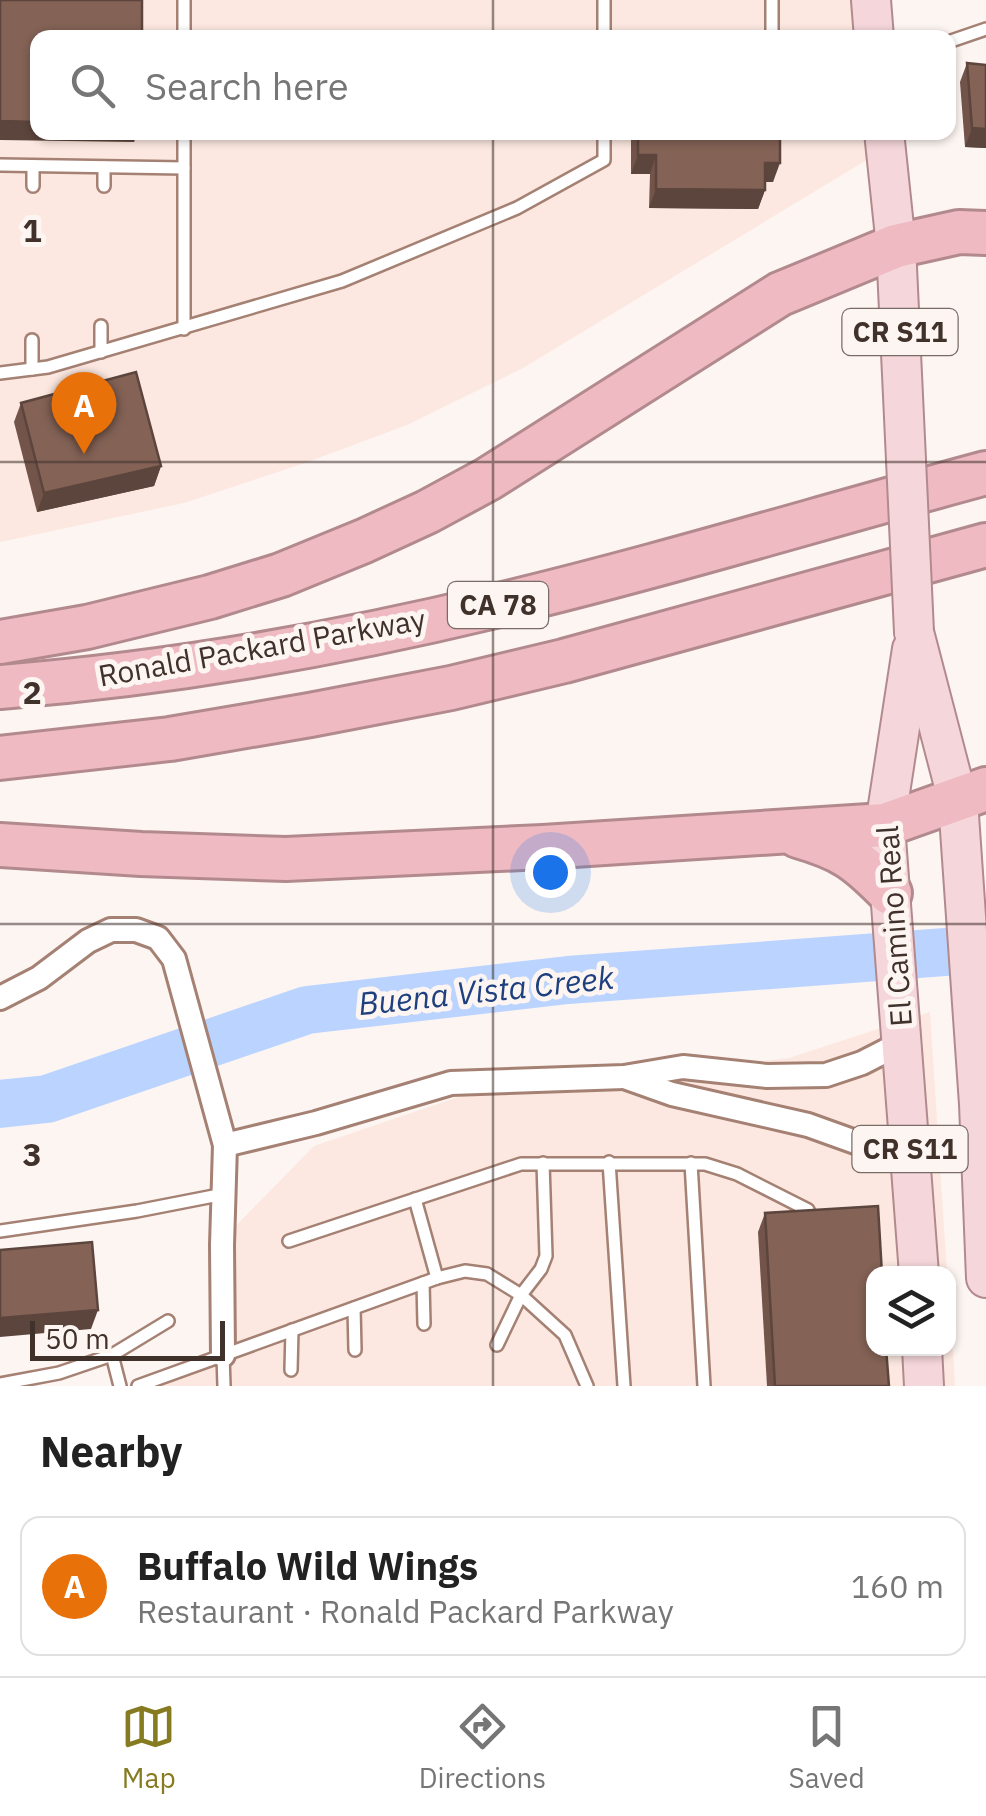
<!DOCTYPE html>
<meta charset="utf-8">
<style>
body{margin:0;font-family:"IBM Plex Sans",sans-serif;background:#f2f2f2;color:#222}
.controls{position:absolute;right:30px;bottom:30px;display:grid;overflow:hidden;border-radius:20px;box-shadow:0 2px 8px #0004}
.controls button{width:90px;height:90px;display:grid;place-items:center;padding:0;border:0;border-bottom:2px solid #e0e0e0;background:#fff;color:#222;font:50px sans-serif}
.scale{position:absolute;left:30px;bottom:25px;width:195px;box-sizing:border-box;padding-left:10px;border:5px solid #40312b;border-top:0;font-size:28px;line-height:35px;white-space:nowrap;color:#40312b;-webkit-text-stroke:8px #fdf5f2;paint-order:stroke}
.you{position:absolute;left:550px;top:872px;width:35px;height:35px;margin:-25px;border:8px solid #fff;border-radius:50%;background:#1a73e8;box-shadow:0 0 0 15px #1a73e833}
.badge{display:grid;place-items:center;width:65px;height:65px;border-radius:50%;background:#867b21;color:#fff;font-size:32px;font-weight:700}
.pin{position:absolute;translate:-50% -82px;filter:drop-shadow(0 2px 5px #0008)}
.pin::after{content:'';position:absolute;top:52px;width:35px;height:30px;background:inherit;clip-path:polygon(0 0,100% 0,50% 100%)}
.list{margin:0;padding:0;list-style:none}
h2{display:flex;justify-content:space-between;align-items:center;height:130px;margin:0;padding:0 40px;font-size:42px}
h2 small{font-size:32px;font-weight:400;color:#767676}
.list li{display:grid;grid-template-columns:65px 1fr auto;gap:30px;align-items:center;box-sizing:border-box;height:140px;margin:0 20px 20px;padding:0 20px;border:2px solid #e0e0e0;border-radius:20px}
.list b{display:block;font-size:38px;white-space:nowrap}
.list p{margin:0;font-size:32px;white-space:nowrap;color:#767676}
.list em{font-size:32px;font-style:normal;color:#767676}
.icon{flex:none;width:55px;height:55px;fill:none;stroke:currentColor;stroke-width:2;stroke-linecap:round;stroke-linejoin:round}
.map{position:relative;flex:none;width:986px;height:1386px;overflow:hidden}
.search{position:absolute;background:#fff;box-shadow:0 2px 8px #0004;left:30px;right:30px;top:30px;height:110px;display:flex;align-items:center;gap:25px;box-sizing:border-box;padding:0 35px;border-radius:20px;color:#767676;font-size:38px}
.sheet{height:290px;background:#fff}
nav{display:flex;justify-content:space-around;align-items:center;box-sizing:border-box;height:140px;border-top:2px solid #e0e0e0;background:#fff;font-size:28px;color:#767676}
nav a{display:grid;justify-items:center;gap:5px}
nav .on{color:#867b21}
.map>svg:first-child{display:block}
.commercial{fill:#fce8e0}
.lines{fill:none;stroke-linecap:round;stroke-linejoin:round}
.river{stroke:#bad4ff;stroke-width:48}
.service-casing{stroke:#a58174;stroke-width:16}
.minor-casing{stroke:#a58174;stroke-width:28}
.primary-casing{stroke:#b28a8d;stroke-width:42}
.motorway-casing{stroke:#b28a8d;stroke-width:48}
.service{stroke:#fff;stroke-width:11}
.minor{stroke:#fff;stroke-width:22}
.primary{stroke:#f5d6da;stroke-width:38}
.motorway{stroke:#efbac2;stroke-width:42}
.primary-bridge-casing{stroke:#b28a8d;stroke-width:42;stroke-linecap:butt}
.primary-bridge{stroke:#f5d6da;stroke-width:38}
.wall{fill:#72544a}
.shaded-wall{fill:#5c453c}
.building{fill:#846256;stroke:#5c453c;stroke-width:2.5}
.grid{fill:none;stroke:#40312b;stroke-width:2.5;stroke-opacity:0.55}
.labels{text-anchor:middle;stroke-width:10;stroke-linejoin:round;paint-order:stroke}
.shield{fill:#fdf5f2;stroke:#796c67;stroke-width:2.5}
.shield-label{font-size:28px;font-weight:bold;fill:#40312b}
.street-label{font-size:30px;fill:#40312b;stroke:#fdf5f2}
.water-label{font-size:32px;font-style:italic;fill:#1e407e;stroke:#fdf5f2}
.grid-label{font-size:32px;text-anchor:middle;font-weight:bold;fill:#40312b;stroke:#fdf5f2;stroke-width:10;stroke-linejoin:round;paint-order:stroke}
</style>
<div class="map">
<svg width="986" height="1386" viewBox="0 0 986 1386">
<rect width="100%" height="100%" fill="#fdf5f2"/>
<!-- commercial -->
<g class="commercial">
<polygon points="0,0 861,0 863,37 38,38 38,132 868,132 870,158 523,368 407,425 305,463 184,503 0,542"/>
<polygon points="930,1012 947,1273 874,1274 874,1348 948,1348 949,1289 955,1386 139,1386 221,1356 222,1240 314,1146 464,1095 789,1058"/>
</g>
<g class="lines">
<!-- river -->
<polyline class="river" points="0,1104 47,1099 307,1010 568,980 986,949"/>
<defs>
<g id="service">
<polyline points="184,0 184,38"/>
<polyline points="772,0 772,38"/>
<polyline points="604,38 604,0"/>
<polyline points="948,42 986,29"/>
<polyline points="184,132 184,329"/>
<polyline points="0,165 184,168"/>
<polyline points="33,166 33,186"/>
<polyline points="104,186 104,167"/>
<polyline points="101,352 101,326"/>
<polyline points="32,369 32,340"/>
<polyline points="0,373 48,367 342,281 517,208 604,160 604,132"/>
<polyline points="609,1162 624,1386"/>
<polyline points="691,1163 704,1386"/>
<polyline points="415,1199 437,1278"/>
<polyline points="0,1231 137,1211 224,1194"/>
<polyline points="289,1241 521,1164 705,1164 737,1174 808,1210"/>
<polyline points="423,1283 424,1324"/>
<polyline points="354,1308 355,1350"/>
<polyline points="497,1345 521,1295 541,1269 546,1256 543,1163"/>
<polyline points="112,1355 120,1386"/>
<polyline points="223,1355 224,1386"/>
<polyline points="291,1370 292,1330"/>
<polyline points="0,1384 59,1373 112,1355 168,1321"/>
<polyline points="138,1386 437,1278 465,1271 487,1274 521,1295 565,1335 587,1386"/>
</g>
<g id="minor">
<polyline points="0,998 39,978 88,941 111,930 136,930 158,938 174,959 225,1145 222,1245 223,1355"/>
<polyline points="627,1078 672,1094 808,1125 911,1162"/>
<polyline points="225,1145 316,1123 451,1083 624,1077 683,1067 767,1076 826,1075 862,1063 903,1042"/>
</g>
<g id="primary">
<polyline points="871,0 874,38"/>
<polyline points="884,132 896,246 906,460"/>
<polyline points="914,632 958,801 979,1104 986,1278"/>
<polyline points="912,649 885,825 919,1274"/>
<polyline points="922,1348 924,1386"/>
</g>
<g id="motorway">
<polyline points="0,642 87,627 210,597 281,575 364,541 427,512 488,479 780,294 896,246 959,232 986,233"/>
<path d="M0 687C166 674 333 645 495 606 659 567 822 517 986 473"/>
<polyline points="0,758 170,739 310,715 451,688 564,661 986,545"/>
<path d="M798 836C843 849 857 859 890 893"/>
<polyline points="0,845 141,854 286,859 543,847 885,825 986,789"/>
</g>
</defs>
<!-- service casing -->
<use href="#service" class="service-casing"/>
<!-- minor casing -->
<use href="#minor" class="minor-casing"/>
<!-- primary casing -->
<use href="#primary" class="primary-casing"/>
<!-- motorway casing -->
<use href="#motorway" class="motorway-casing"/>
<!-- service -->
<use href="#service" class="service"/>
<!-- minor -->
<use href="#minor" class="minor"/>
<!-- primary -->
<use href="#primary" class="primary"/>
<!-- motorway -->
<use href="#motorway" class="motorway"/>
<defs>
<polyline id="primary-bridge" points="906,460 914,632"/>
</defs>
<!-- primary-bridge casing -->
<use href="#primary-bridge" class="primary-bridge-casing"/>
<!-- primary-bridge -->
<use href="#primary-bridge" class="primary-bridge"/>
</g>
<!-- wall -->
<g class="wall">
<polygon points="967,63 986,65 986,148 965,147 960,82"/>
<polygon points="631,132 780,132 773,182 765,182 765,190 758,209 649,208 650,174 631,174"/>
<polygon points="21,403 161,466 154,486 37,512 14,422"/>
<polygon points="765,1213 889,1386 767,1386 758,1232"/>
</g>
<!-- shaded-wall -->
<g class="shaded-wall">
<polygon points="0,121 38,122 38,132 138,132 134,142 0,140"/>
<polygon points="972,128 986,129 986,148 965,147"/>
<polygon points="638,155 656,155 650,174 631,174"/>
<polygon points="765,163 780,163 773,182 758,182"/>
<polygon points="656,189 765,190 758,209 649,208"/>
<polygon points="161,466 154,486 37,512 44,493"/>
<polygon points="98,1310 91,1329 0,1337 0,1318"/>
</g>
<!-- building -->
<g class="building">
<polygon points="0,0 142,0 142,38 38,38 38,122 0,121"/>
<polygon points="967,63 986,65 986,129 972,128"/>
<polygon points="638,132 780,132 780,163 765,163 765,190 656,189 656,155 638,155"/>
<polygon points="136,372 161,466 44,493 21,403"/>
<polygon points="878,1206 882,1274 874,1274 874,1348 886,1348 889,1386 775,1386 765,1213"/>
<polygon points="92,1242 98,1310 0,1318 0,1250"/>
</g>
<!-- grid -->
<path class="grid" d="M493 0V38M493 132V1386M0 462H986M0 924H986"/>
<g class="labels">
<!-- shield labels -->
<g class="shield">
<rect x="842.5" y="309" width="115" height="46" rx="8"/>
<rect x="448" y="582" width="100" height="46" rx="8"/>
<rect x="852.5" y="1126" width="115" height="46" rx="8"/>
</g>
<g class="shield-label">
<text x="900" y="342">CR S11</text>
<text x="498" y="615">CA 78</text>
<text x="910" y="1159">CR S11</text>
</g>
<!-- street labels -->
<g class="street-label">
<text transform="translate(262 648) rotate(-10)" y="10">Ronald Packard Parkway</text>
<text transform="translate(895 926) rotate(-94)" y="10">El Camino Real</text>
</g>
<!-- water labels -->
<g class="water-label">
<text transform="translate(486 991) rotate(-6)" y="11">Buena Vista Creek</text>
</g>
</g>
<g class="grid-label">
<text x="32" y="242">1</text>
<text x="32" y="704">2</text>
<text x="32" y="1166">3</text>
</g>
</svg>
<div class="controls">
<button><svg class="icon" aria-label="layers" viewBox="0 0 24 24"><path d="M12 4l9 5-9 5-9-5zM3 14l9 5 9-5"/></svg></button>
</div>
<div class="scale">50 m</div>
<div class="you"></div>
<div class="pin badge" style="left:84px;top:454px;background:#e8710a">A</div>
<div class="search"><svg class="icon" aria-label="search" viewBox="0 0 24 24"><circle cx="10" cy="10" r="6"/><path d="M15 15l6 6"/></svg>Search here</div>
</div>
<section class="sheet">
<h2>Nearby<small></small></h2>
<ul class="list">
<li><span class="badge" style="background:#e8710a">A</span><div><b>Buffalo Wild Wings</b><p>Restaurant · Ronald Packard Parkway</p></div><em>160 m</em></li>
</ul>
</section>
<nav>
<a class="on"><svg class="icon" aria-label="map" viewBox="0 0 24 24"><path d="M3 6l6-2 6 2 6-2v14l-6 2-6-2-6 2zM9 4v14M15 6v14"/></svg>Map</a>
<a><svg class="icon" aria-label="directions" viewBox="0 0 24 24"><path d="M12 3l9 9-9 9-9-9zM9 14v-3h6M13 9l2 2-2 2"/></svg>Directions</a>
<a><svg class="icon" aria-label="saved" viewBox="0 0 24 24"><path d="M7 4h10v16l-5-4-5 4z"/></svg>Saved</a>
</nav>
